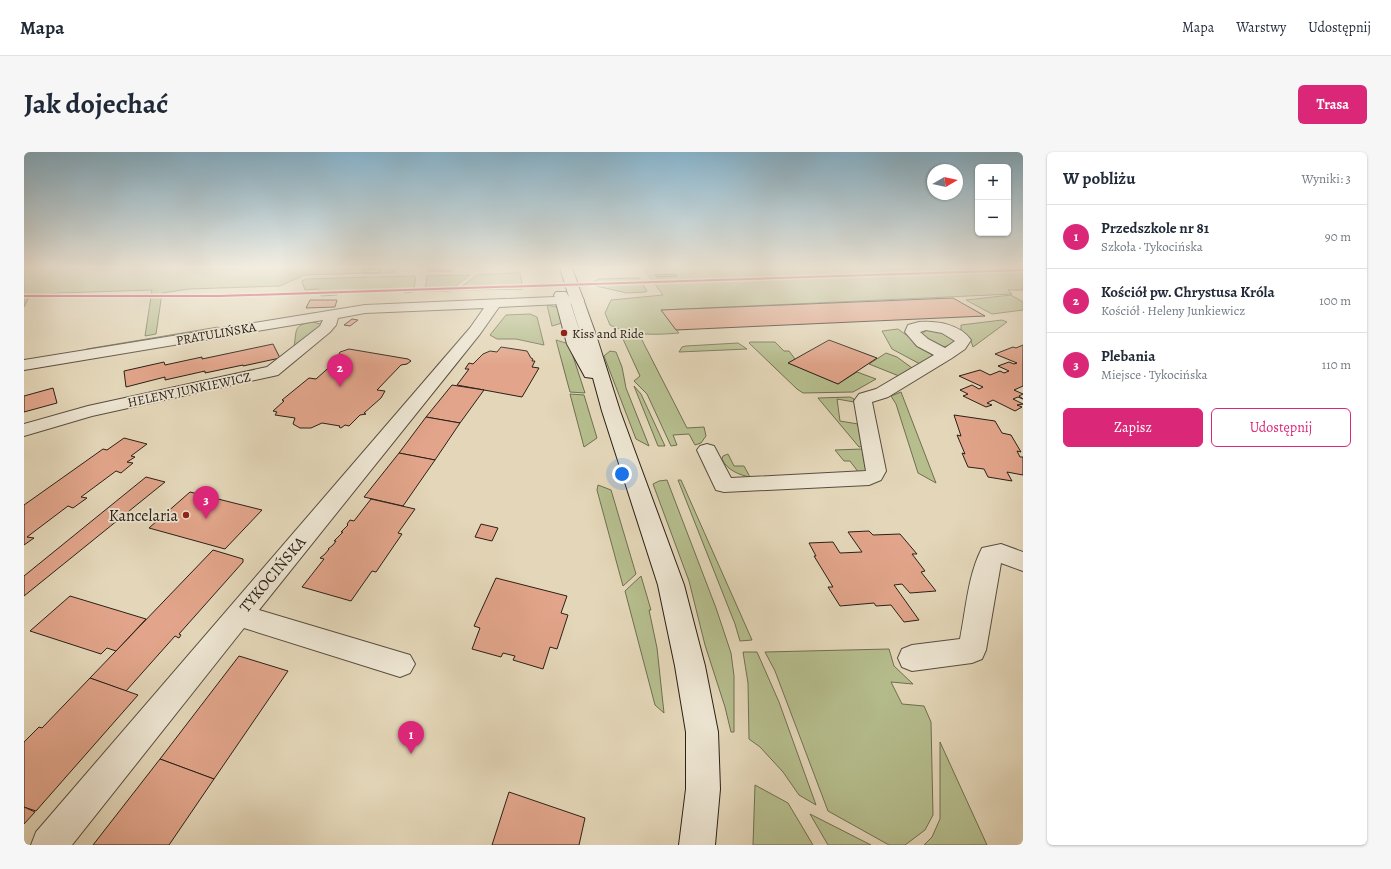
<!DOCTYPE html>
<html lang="pl">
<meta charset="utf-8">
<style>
body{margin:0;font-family:Alegreya,serif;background:#f6f6f7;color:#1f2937}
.controls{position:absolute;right:12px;top:12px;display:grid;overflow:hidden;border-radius:6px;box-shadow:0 1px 3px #0004}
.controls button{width:36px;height:36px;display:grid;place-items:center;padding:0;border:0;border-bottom:1px solid #e0e1e3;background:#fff;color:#1f2937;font:20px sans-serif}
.compass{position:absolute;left:903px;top:12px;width:36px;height:36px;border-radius:50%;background:#fff;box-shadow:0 1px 3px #0004;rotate:81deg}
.you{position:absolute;left:598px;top:322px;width:14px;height:14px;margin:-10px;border:3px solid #fff;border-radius:50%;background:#1a73e8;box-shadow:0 0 0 6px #1a73e833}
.badge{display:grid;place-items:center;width:26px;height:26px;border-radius:50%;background:#db2777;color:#fff;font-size:13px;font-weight:700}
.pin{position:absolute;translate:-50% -33px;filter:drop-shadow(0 1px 2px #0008)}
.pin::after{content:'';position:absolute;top:21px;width:14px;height:12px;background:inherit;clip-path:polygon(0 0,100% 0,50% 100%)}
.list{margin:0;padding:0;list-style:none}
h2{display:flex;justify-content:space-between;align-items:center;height:52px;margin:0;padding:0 16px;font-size:17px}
h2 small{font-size:13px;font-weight:400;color:#747a83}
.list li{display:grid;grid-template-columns:26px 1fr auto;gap:12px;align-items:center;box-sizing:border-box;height:64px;padding:0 16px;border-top:1px solid #e0e1e3}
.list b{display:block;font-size:15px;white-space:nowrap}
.list p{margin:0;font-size:13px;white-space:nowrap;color:#747a83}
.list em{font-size:13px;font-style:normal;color:#747a83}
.actions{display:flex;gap:8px;padding:12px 16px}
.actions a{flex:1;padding:9px 0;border:1px solid #db2777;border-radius:6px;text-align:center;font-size:14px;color:#db2777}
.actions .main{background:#db2777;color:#fff}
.map{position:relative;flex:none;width:999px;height:693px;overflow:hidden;border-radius:6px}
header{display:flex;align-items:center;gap:24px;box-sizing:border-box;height:56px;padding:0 20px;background:#fff;border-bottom:1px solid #e0e1e3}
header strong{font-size:19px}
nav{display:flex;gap:22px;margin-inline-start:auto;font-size:14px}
.intro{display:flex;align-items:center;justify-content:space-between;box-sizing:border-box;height:96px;padding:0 24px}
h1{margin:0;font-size:28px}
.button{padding:10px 18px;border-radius:6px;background:#db2777;color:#fff;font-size:14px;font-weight:700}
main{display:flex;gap:24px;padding:0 24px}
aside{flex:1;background:#fff;border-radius:6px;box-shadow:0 1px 3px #0004}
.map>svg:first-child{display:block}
.green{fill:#b6be8e;stroke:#706f52}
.building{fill:#e2a58b;stroke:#2a2017}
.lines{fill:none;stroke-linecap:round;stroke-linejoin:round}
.street-casing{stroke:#584e40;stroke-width:2}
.secondary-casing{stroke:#2a2017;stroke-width:2}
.street{fill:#ede5d2;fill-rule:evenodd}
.secondary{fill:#ede5d2;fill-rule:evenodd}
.metro-1-casing{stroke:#ede5d2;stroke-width:3}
.metro-1{fill:#c60c30;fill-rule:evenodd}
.poi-dot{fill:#8f2418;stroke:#ede5d2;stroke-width:1.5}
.labels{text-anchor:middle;stroke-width:3.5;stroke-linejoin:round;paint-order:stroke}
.far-street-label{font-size:13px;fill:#2a2017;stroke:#ede5d2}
.far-poi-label{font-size:13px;fill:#2a2017;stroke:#ede5d2;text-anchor:start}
.poi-label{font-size:16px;fill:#2a2017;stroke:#ede5d2;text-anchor:end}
.street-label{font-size:16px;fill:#2a2017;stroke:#ede5d2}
</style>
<header>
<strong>Mapa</strong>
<nav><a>Mapa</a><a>Warstwy</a><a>Udostępnij</a></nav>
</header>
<div class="intro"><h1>Jak dojechać</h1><a class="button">Trasa</a></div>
<main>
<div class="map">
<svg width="999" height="693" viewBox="0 0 999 693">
<rect width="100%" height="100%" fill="#e4d7b9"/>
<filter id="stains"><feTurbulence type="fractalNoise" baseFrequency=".005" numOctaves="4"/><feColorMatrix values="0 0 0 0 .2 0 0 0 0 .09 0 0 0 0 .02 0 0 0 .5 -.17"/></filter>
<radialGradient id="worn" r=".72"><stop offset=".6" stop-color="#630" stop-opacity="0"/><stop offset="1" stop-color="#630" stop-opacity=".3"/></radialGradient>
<!-- green -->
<g class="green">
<polygon points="0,116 365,116 372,120 357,121 358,117 340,117 338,121 280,123 256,134 165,137 138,141 132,182 121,184 128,138 35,141 5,145 0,155"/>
<path d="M619 116H999V138H984L988 142 637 158 655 181C631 183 608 184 586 173L581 161 587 148 639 143Z"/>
<polygon points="486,121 496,121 499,137 433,138 453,123"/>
<polygon points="446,123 425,139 401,139 403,124"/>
<polygon points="390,124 392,125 389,140 380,141 380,139 321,141 314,141 313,143 297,144 294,137 281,138 278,129 282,127"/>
<polygon points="613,126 615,126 623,139 622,140 603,141 572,134 569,130 575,127"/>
<polygon points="987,143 999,150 999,158 968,162 942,148"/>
<polygon points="523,153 533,155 538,171 528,174"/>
<polygon points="506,162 513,165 520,193 492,187 473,187 466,183 482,163"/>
<polygon points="978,168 983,170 949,195 947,189 937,181 937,173"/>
<path d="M289 170 300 173 270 195C273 177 269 173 289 170Z"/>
<polygon points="194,175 193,177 60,199 63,197"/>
<polygon points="874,177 907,201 908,204 896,212 868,197 858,179"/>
<path d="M903 178 920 180 932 189C914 201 913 193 897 182Z"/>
<polygon points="602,183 616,185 618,188 663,276 680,275 682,284 677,291 671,293 665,282 649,283 653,293 647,294 623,242 610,229 616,224 598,185"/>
<polygon points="532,188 545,192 561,241 546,240"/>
<polygon points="726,190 751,190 760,199 765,199 771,207 765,211 814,232 833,220 852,227 829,240 779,241 773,237 725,191"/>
<polygon points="714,191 723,197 655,200 658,195 662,194"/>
<polygon points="586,199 592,200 598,215 602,236 625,294 612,287 580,204"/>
<polygon points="862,201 873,205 888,216 875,224 845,212"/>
<polygon points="610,234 617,242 641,294 634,294"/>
<polygon points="877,240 912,331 894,321 872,252 867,244"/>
<polygon points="546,242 560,243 573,286 560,295"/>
<polygon points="826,245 830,247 830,250 813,247 816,269 834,272 840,294 835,295 794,246"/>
<polygon points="838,297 842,319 835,321 826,309 820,309 811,298"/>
<path d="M704 302 710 314H720L726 325C715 323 703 318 698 307L699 304Z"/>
<polygon points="643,328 692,456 707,501 710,524 710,580 707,580 701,555 681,493 665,429 629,332 635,329"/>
<polygon points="654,328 657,328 728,488 716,489 711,472"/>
<polygon points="574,333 587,338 612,422 599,434 573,338"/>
<polygon points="617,424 627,458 625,458 633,496 640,561 631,553 601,439"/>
<polygon points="865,497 870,514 889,532 867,530 878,552 900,554 907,570 909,663 901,678 881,693 865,693 804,659 751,519 741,500"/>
<polygon points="719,500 733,500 755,550 792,653 775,643 759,620 736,595 725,587 724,531"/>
<polygon points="916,590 963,693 900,693 908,685 916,667"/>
<polygon points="731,633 764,651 789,693 729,693"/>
<polygon points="786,662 847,693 804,693"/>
</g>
<!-- building -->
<g class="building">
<polygon points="404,116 429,116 428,119 404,119"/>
<polygon points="357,117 356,121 339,121 341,118"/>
<polygon points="652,122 653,124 633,125 631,123"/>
<polygon points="929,146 961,164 652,178 637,158"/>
<polygon points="286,148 313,148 311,155 282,156"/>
<polygon points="328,167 334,168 326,174 320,173"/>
<polygon points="805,188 853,206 814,232 764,211"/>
<polygon points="249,192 256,206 219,214 219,213 181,221 181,219 141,228 141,225 102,235 100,219 140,210 141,213 178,205 178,207"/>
<polygon points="999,193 999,234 990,238 999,242 995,244 999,247 994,245 989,247 999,252 993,253 998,255 991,259 969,248 963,251 968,253 962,255 939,244 944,242 936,238 948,233 955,237 959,235 935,224 956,218 966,223 976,219 980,221 985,219 974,214 985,210 990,212 993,211 971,202 989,195 992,196"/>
<polygon points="477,195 503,199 507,206 509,207 508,209 511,209 508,215 515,216 498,245 433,233 445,217 441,217 445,211 449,212 459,202 466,199 473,200"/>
<polygon points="325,197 384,207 387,209 383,212 377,213 353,238 361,239 357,246 340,261 342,262 336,263 325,274 321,273 317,276 315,275 316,274 298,271 287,276 276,276 269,272 271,266 251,263 253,260 249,259 260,249 258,248 285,226 292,227 319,203 315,202 316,200"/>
<polygon points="428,233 460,238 436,271 402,265"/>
<polygon points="29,236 33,251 0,260 0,244"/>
<polygon points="930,263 971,269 978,281 987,283 997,300 993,299 996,305 999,305 999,323 983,320 988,329 964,325 960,317 944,315 938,301 941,302 933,283 937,284"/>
<polygon points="402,265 436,271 411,308 375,301"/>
<polygon points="100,286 123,292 107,304 111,305 103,310 109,311 97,321 92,319 57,345 63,346 49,356 44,354 3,385 10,386 0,393 0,353 79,297 83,298"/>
<polygon points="375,301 411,308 379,354 340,345"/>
<polygon points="122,325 141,330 0,444 0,424"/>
<polygon points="166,340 238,358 201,397 125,376"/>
<polygon points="347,347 391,357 374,381 378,382 352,420 348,419 327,449 278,435 300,407 296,406 301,402 305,397 304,397 309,393 312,389 310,389 319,380 317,380 324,373 323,372 326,368 330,369"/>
<polygon points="457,372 474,376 468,389 451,385"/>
<polygon points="845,379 849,383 876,382 893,402 888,402 901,419 897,420 912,439 886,441 878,432 870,433 895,468 880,470 867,453 852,454 850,451 816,454 804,435 809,435 790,404 792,404 785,391 809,390 816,401 838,400 824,380"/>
<polygon points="189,398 219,407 219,410 155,482 157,483 155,486 151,484 102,539 66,526"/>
<polygon points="472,426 543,444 537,461 544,463 533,497 526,495 519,517 489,508 491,504 479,501 477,505 448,497 456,476 450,474"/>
<polygon points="46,444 122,467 92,499 83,496 77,502 6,479"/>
<polygon points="215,504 264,519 190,627 136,607"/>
<polygon points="66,526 114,543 12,659 0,655 0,590 15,575 18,576"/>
<polygon points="136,607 190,627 145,693 69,693"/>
<polygon points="485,640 561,666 555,693 468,693"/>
<polygon points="0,655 11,660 0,672"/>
</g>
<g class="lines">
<defs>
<g id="street">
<polygon points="553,144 558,145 560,148 558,151 475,155 456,182 235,458 386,503 391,512 386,521 376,525 220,476 48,693 7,693 12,680 446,176 460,156 341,161 314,166 312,173 306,180 254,223 68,264 0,284 0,272 64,254 243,215 296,174 299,168 0,218 0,208 341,153"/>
<path d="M895 170C913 169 936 172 947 188L941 197 928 206 864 245 848 250 862 319 857 328 845 333 700 340 692 338 673 298 676 294 683 292 690 294 707 326 842 319 830 249 835 242 852 237 910 203 893 194 881 180 884 173ZM902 178 918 181 931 189 921 196 904 187 896 180Z"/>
<path d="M977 392 999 400V419L977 411 962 498 958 507 948 511 888 519 878 515 874 506 878 497 888 493 936 487C942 457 944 423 958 396Z"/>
</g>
<polygon id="secondary" points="536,116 548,116 572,183 596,259 660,433 681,514 694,580 696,637 691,693 655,693 662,637 662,580 651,514 634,433 578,259 569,226 561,225 543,192 530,143 532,140 542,140 544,143 561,196"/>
</defs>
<!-- street casing -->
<use href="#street" class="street-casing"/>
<!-- secondary casing -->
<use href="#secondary" class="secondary-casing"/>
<!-- street -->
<use href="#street" class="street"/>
<!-- secondary -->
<use href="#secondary" class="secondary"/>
<defs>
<polygon id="metro-1" points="999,117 999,119 196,145 0,145 0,143 196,143"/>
</defs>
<!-- metro-1 casing -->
<use href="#metro-1" class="metro-1-casing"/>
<!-- metro-1 -->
<use href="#metro-1" class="metro-1"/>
</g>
<!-- sky -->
<linearGradient id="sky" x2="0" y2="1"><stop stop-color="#87b6d0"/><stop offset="0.54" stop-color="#f3ede0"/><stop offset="1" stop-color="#f3ede0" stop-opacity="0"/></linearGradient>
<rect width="999" height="213" fill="url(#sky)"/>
<!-- markers -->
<g class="poi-dot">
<circle cx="540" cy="181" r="4"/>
<circle cx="162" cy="363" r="4"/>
</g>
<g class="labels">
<!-- far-street labels -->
<g class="far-street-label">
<text transform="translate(192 181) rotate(-10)" y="5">PRATULIŃSKA</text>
<text transform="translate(165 237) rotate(-12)" y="5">HELENY JUNKIEWICZ</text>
</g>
<!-- far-poi labels -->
<g class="far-poi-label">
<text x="548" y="186">Kiss and Ride</text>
</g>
<!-- poi labels -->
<g class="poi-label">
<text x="154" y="369">Kancelaria</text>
</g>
<!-- street labels -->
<g class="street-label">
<text transform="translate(248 422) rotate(-50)" y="6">TYKOCIŃSKA</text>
</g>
</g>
<rect width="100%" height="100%" filter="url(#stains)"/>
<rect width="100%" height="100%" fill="url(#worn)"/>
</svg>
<div class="controls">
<button>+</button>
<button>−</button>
</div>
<svg class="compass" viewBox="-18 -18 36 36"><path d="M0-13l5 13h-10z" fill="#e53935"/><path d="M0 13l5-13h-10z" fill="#747a83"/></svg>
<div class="you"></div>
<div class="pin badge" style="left:387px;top:602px">1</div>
<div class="pin badge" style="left:316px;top:235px">2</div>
<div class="pin badge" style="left:182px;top:367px">3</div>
</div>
<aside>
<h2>W pobliżu<small>Wyniki: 3</small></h2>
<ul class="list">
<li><span class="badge">1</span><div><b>Przedszkole nr 81</b><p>Szkoła · Tykocińska</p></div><em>90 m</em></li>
<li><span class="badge">2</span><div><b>Kościół pw. Chrystusa Króla</b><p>Kościół · Heleny Junkiewicz</p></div><em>100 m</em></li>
<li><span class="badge">3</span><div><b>Plebania</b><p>Miejsce · Tykocińska</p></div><em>110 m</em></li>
</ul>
<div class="actions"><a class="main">Zapisz</a><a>Udostępnij</a></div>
</aside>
</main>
